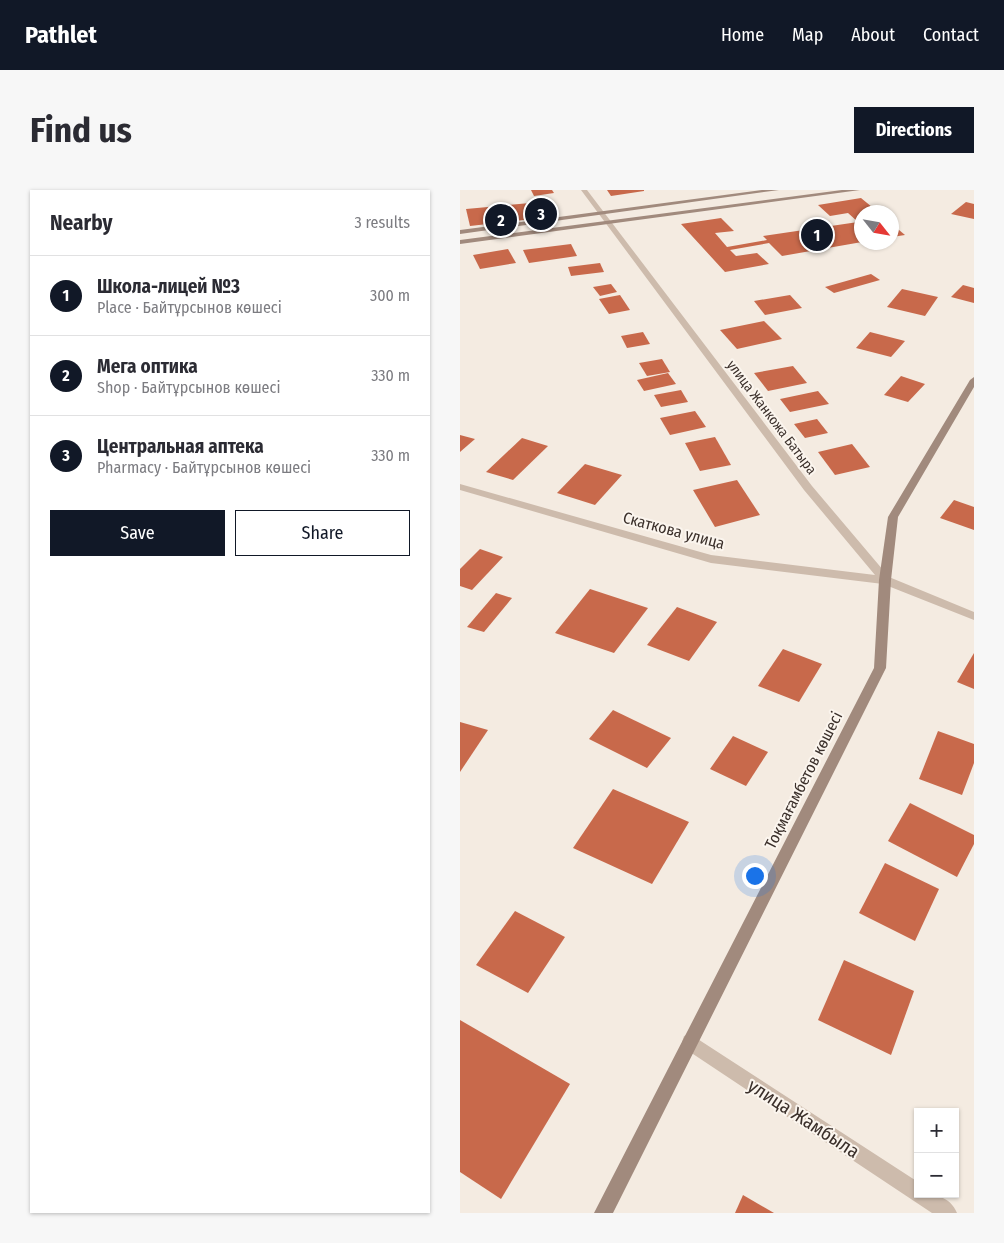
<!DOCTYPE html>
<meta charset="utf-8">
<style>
body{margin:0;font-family:"Fira Sans Condensed",sans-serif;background:#f7f7f7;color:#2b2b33}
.controls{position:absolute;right:15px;bottom:15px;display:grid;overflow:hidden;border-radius:0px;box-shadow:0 1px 4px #0004}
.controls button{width:45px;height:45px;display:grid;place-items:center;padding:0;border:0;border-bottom:1px solid #e1e1e2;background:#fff;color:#2b2b33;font:25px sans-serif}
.compass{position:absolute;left:394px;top:15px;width:45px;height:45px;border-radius:50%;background:#fff;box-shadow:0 1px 4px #0004;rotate:121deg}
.you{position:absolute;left:294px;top:685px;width:18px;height:18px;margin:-12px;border:4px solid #fff;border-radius:50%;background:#1a73e8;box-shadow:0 0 0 8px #1a73e833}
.badge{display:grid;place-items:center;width:32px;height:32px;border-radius:50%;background:#111827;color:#fff;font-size:16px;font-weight:700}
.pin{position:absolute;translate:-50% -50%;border:2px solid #fff;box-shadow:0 1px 5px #0006}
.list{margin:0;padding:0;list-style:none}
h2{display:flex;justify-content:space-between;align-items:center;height:65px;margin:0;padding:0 20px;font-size:21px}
h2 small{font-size:16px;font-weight:400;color:#7c7c81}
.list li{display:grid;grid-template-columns:32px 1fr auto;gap:15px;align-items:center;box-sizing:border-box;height:80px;padding:0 20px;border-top:1px solid #e1e1e2}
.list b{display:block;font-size:19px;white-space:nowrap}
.list p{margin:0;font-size:16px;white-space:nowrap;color:#7c7c81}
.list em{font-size:16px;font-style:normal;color:#7c7c81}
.actions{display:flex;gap:10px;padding:15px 20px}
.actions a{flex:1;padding:11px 0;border:1px solid #111827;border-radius:0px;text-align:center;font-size:18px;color:#111827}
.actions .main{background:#111827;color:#fff}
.map{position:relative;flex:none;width:514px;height:1023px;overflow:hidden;border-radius:0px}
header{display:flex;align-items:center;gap:30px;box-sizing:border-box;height:70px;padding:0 25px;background:#111827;color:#fff}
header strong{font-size:24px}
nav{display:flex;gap:28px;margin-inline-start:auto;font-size:18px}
.intro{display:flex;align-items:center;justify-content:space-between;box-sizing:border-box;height:120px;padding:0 30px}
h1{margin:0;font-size:35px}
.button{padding:12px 22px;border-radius:0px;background:#111827;color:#fff;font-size:18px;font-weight:700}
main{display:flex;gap:30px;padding:0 30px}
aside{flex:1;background:#fff;border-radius:0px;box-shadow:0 1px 4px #0004}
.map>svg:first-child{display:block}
.building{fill:#c8694b}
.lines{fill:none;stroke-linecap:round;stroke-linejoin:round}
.street{fill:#cdbbac;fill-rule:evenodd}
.secondary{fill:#a18a7d;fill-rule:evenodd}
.labels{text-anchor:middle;stroke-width:4;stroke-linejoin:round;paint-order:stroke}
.far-street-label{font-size:14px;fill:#3b302b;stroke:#fbf5ee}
.street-label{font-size:16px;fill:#3b302b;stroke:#fbf5ee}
.near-street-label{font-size:19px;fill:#3b302b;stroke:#fbf5ee}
</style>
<header>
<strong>Pathlet</strong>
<nav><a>Home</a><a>Map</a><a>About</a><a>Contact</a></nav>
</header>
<div class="intro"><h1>Find us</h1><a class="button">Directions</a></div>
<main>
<aside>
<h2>Nearby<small>3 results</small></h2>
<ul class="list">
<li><span class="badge">1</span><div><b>Школа-лицей №3</b><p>Place · Байтұрсынов көшесі</p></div><em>300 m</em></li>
<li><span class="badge">2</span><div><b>Мега оптика</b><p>Shop · Байтұрсынов көшесі</p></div><em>330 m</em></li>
<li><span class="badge">3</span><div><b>Центральная аптека</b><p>Pharmacy · Байтұрсынов көшесі</p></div><em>330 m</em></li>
</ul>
<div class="actions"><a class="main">Save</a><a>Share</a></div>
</aside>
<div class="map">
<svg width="514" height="1023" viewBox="0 0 514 1023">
<rect width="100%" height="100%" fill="#f4ebe1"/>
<!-- building -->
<g class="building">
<polygon points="71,0 92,0 94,3 74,6"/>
<polygon points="147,0 184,0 184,1 151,6"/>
<polygon points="401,8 418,22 402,22 402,52 322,66 309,53 270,60 276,66 297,63 309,74 265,82 221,34 261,28 274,41 255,43 267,57 307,50 303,46 398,32 388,23 370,26 358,15"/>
<polygon points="92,11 98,26 10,36 6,19"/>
<polygon points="506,12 514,14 514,29 491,24"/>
<polygon points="432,34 445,45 432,47"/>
<polygon points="111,54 117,66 69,73 63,60"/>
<polygon points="48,59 56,73 20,79 13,65"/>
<polygon points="140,73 144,82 111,86 108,77"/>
<polygon points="411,84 420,90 374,103 365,97"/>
<polygon points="151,94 157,102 140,106 133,97"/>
<polygon points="503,95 514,98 514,113 491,107"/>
<polygon points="442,99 478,107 465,126 427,117"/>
<polygon points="160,105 170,120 149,124 139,109"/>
<polygon points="330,105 342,118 305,125 294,111"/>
<polygon points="304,131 322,149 277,159 260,140"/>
<polygon points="183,142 190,154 167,158 161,146"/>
<polygon points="410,142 445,151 431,167 396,158"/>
<polygon points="202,169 210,182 187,186 179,173"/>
<polygon points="333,176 347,193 308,201 294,183"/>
<polygon points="208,183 216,194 184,201 177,190"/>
<polygon points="441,186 465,194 448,212 424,205"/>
<polygon points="221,200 228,212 201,217 194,205"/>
<polygon points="358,201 369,214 330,222 320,209"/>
<polygon points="235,221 246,237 210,245 200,228"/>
<polygon points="357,229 368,243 345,248 334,234"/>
<polygon points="0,245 15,249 0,262"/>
<polygon points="255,247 271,275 240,281 225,253"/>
<polygon points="62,248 88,256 53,290 26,282"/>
<polygon points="392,254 410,277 375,285 358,262"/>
<polygon points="125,274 162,285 135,315 97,303"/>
<polygon points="277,290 300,325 255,337 233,300"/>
<polygon points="494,310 514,317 514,340 480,328"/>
<polygon points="20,359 43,367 12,400 0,396 0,379"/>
<polygon points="130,399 188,418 154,463 95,443"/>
<polygon points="36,403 52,408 24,442 7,437"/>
<polygon points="217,417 257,432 229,471 187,455"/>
<polygon points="323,459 362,474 339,512 298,496"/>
<polygon points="514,463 514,499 497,492"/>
<polygon points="153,520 211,548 187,578 129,549"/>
<polygon points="0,532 28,540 0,582"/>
<polygon points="478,541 514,554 514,573 502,605 459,589"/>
<polygon points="273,546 308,562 286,596 250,579"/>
<polygon points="153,599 229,632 192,694 113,658"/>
<polygon points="450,613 514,645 514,654 497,687 428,651"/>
<polygon points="425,673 479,699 455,751 399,723"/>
<polygon points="55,721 105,747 68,803 16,775"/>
<polygon points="384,770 454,801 431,865 358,830"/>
<polygon points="0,830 110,894 41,1009 0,982"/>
<polygon points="283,1005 314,1023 275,1023"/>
</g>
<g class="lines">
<!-- street -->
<g class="street">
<polygon points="121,0 127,0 352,296 429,387 514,422 514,430 423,394 251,373 0,300 0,294 251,365 415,385 344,300"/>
<path d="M230 844 458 992V1004C474 1004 490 1006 497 1023H472L224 858 222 852 224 846Z"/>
</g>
<!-- secondary -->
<g class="secondary">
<polygon points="302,0 319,0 0,44 0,40"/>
<polygon points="382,0 400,0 0,54 0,50"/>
<polygon points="514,187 514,197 438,327 431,390 426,478 153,1023 134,1023 414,478 419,390 428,327 510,190"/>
</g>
</g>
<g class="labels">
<!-- far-street labels -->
<g class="far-street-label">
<text transform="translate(312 227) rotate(53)" y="5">улица Жанкожа Батыра</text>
</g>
<!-- street labels -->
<g class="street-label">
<text transform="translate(214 340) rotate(15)" y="6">Скаткова улица</text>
<text transform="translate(343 590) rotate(-63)" y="6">Тоқмағамбетов көшесі</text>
</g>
<!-- near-street labels -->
<g class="near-street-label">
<text transform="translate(344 928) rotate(33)" y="7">улица Жамбыла</text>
</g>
</g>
</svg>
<div class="controls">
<button>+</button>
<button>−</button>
</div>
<svg class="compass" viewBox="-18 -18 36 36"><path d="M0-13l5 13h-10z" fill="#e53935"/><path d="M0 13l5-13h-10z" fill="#7c7c81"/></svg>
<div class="you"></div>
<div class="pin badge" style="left:357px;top:45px">1</div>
<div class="pin badge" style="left:41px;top:30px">2</div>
<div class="pin badge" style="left:81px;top:24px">3</div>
</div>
</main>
